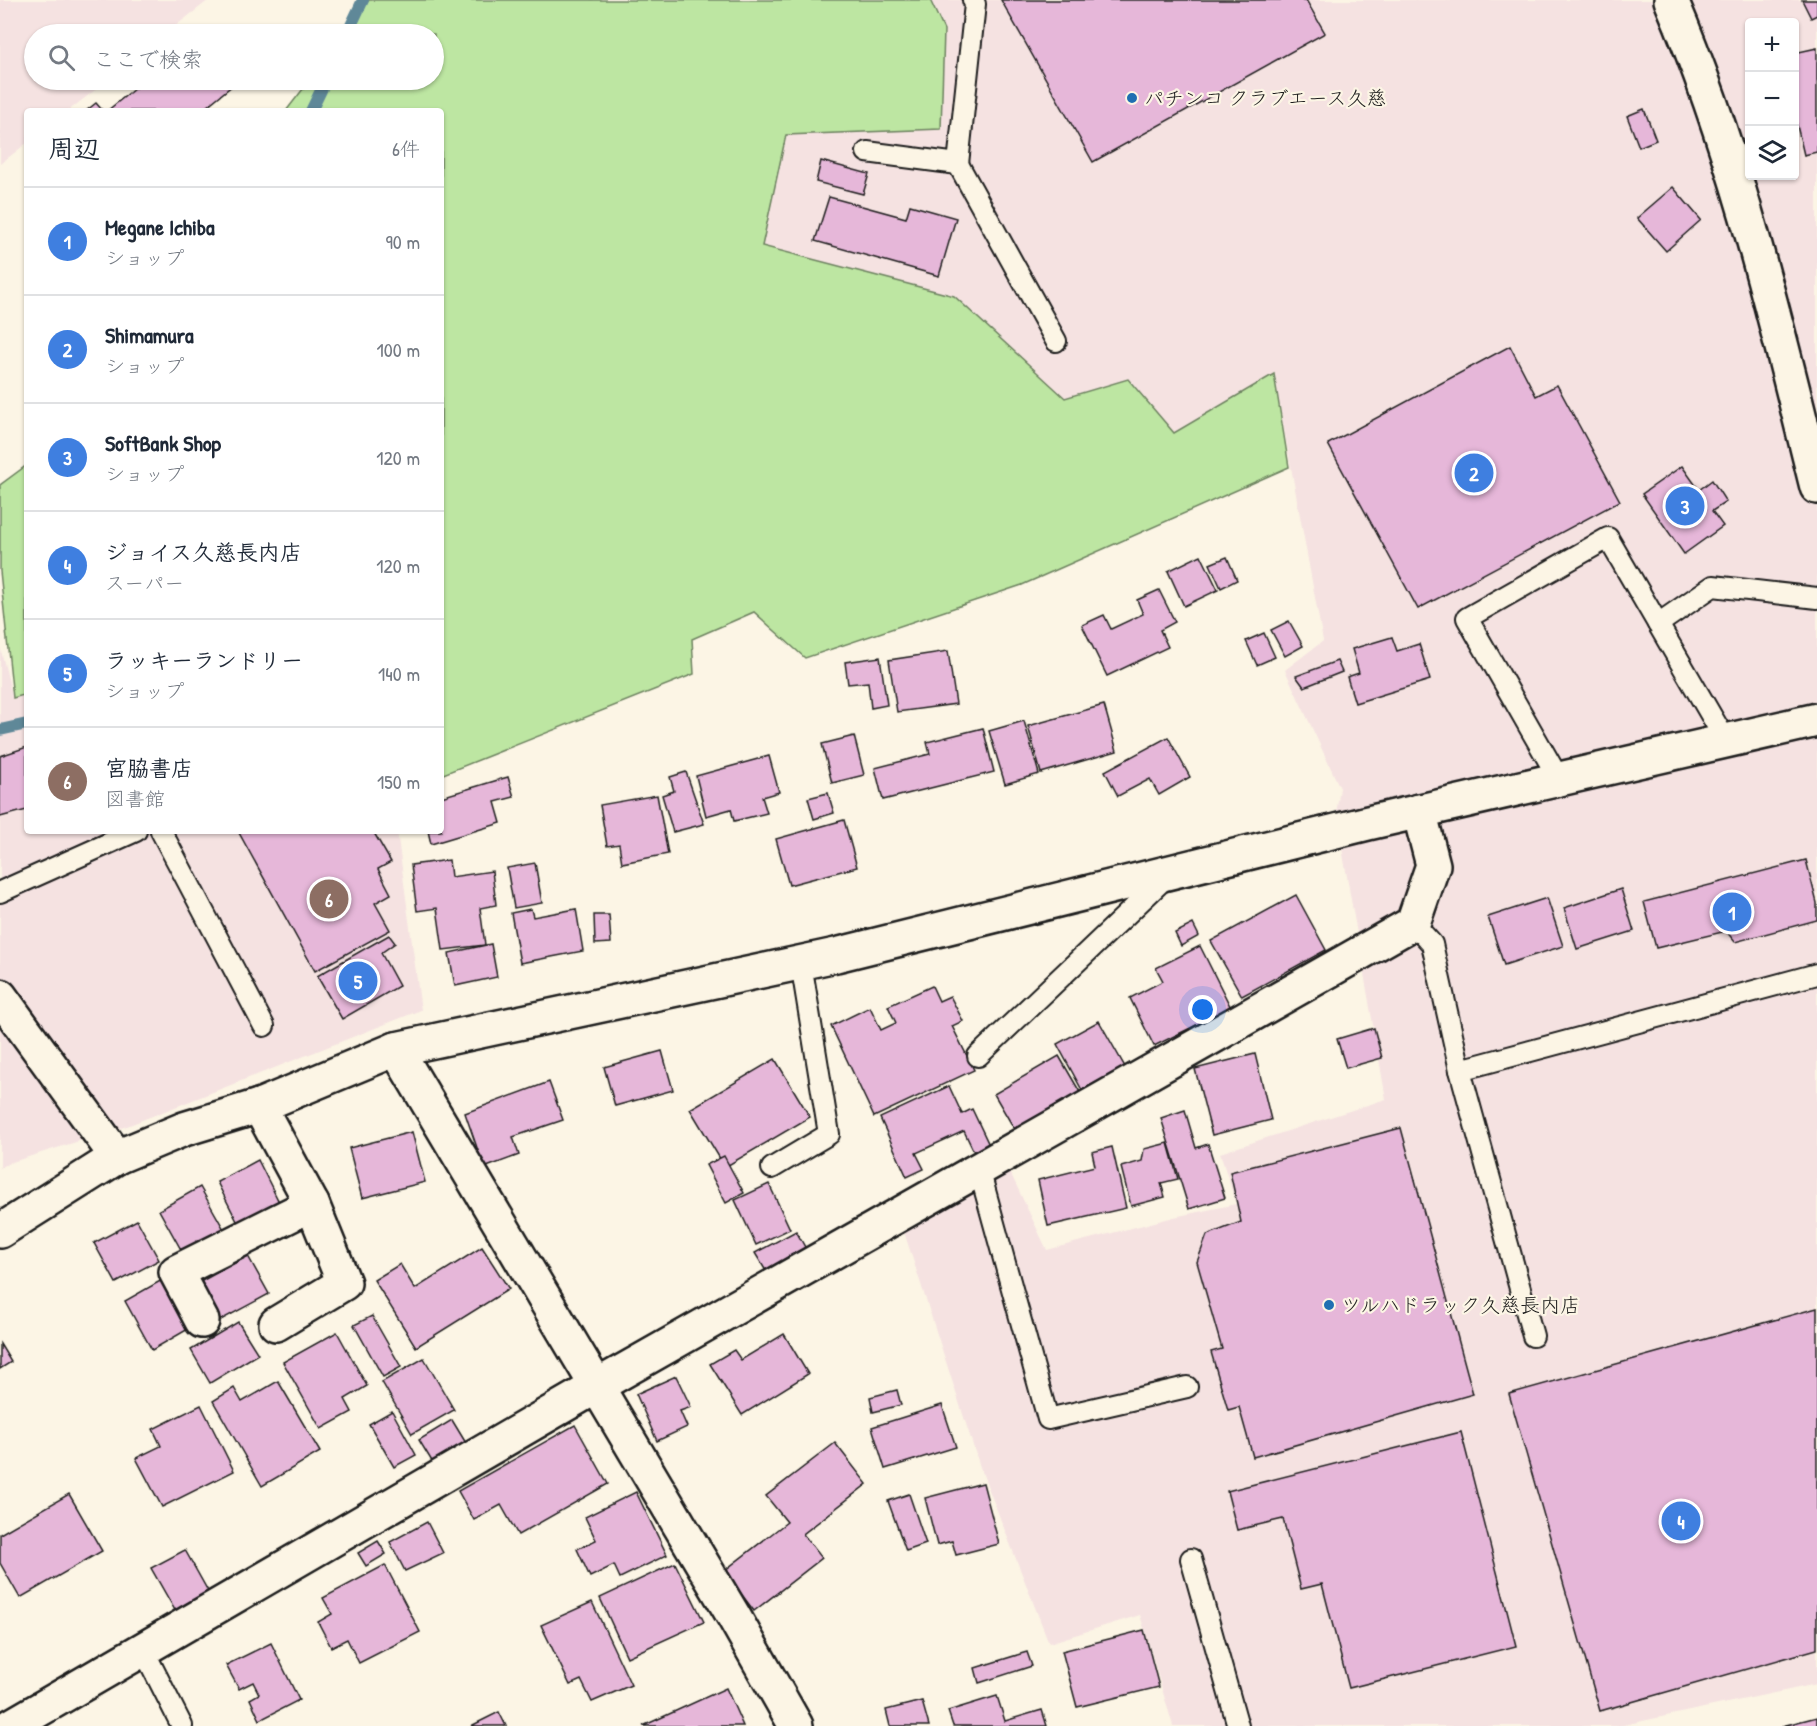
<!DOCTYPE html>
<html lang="ja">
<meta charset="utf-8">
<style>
body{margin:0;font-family:"Patrick Hand","Klee One",sans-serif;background:#f6f6f7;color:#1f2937}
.controls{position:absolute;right:18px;top:18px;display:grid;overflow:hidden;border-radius:6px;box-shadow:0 2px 4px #0004}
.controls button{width:54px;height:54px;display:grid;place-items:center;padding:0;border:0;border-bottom:2px solid #e0e1e3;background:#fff;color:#1f2937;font:30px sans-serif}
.you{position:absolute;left:1203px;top:1010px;width:21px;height:21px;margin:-15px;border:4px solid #fff;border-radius:50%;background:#1a73e8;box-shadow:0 0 0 9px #1a73e833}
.badge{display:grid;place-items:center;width:39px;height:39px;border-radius:50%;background:#1f6fb2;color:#fff;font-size:20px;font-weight:700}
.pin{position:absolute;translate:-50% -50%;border:3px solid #fff;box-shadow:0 2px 6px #0006}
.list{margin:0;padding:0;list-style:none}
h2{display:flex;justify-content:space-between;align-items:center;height:78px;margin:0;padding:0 24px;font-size:26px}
h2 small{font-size:20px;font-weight:400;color:#747a83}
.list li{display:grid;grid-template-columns:39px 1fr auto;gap:18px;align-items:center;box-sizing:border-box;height:108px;padding:0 24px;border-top:2px solid #e0e1e3}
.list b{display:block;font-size:22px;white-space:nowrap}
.list p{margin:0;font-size:20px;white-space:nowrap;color:#747a83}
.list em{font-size:20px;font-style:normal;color:#747a83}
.icon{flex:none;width:33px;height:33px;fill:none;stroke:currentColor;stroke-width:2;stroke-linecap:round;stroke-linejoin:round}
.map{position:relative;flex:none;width:1817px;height:1726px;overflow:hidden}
.search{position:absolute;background:#fff;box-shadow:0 2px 4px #0004;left:24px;top:24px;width:420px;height:66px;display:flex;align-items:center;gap:15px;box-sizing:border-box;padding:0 21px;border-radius:33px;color:#747a83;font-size:22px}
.panel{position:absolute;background:#fff;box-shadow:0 2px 4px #0004;left:24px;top:108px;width:420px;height:726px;border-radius:6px}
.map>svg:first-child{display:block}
.built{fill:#f5e2e1;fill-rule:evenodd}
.green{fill:#bde6a2;stroke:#6c815f;stroke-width:1.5}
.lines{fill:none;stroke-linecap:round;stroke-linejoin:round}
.stream{stroke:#5e8898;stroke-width:12}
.building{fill:#e6b7d9;stroke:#1c1c1c;stroke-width:1.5}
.service-casing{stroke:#1c1c1c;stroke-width:24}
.minor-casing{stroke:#1c1c1c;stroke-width:38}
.tertiary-casing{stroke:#1c1c1c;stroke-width:38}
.service{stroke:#fcf5e5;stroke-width:20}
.minor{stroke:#fcf5e5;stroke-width:33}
.tertiary{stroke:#fcf5e5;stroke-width:33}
.poi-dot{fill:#1f6fb2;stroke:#fcf5e5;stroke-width:2}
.labels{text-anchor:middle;stroke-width:4.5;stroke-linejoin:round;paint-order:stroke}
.poi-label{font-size:20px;fill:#1c1c1c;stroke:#fcf5e5;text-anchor:start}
</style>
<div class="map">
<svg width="1817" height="1726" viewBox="0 0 1817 1726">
<rect width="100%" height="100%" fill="#fcf5e5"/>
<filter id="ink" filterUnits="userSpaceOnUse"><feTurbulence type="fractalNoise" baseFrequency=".0167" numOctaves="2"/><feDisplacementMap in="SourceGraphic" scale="12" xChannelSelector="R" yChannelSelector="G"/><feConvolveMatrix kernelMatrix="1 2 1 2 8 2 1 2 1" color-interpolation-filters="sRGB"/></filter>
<g filter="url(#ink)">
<!-- built -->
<g class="built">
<polygon points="0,0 209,0 165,34 34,34 34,80 108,80 68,111 27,111 27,143 0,164"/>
<path d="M931 0H1817V1684L1619 1726H1173L1140 1615 1049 1643 980 1467 895 1204 1010 1172 1047 1250 1174 1217 1236 1204 1220 1153 1386 1099 1336 814 1340 788 1285 670 1323 641 1274 375 1174 433 1128 379 1065 398 954 296 762 246 786 135 941 129 935 11ZM1750 22H1794V176H1750Z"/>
<polygon points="0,647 13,698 27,694 27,831 397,831 421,1010 127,1126 9,1163 0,1168"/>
</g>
<!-- green -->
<g class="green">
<polygon points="369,0 930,0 944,30 941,129 786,135 762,246 954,296 1065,398 1128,379 1174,433 1274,374 1289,467 1022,585 805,658 754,612 692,639 694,674 441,775 441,111 286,111 310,80 434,80 434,34 344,34"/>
<polygon points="27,465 27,694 13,698 0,571 0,485"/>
</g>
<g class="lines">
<!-- stream -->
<g class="stream">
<polyline points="347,34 363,0"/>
<polyline points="311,111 326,80"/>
<polyline points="0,730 27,724"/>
</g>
</g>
<!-- building -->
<g class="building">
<polygon points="1001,0 1306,0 1325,33 1093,162"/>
<polygon points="1802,0 1817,0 1817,15 1811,18"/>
<polygon points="1817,48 1817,152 1804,155 1794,113 1794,53"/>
<polygon points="145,80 239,80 201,111 107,111"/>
<polygon points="96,103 103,111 86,111"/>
<polygon points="1644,109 1656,140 1639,147 1627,116"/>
<polygon points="821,161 869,174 863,194 816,182"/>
<polygon points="1673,187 1701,220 1666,251 1637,218"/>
<polygon points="829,197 906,218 910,205 956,218 939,276 815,241"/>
<polygon points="1510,346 1536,396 1557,385 1620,501 1418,609 1328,444"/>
<polygon points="1682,466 1699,490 1712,480 1726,502 1712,511 1723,526 1684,554 1642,494"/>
<polygon points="1201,555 1218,590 1184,606 1168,571"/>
<polygon points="1227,557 1237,580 1221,588 1210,564"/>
<polygon points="1159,590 1175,622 1160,630 1168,647 1107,676 1082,625 1104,615 1111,629 1143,614 1137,600"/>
<polygon points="1289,621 1303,646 1285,656 1271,630"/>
<polygon points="1264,633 1275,657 1257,665 1246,641"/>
<polygon points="1392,637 1397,651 1419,644 1430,680 1355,703 1347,677 1359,673 1352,649"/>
<polygon points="948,651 956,704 897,712 889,660"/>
<polygon points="880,657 887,705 871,708 868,682 848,684 845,662"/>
<polygon points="1337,661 1342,672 1304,687 1296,676"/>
<polygon points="1104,705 1117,751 1041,773 1028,726"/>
<polygon points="1024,721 1039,774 1005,784 989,731"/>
<polygon points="983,728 994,772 883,800 875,768 930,754 927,742"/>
<polygon points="854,736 864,775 832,783 822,744"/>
<polygon points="1168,737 1190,777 1159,795 1150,779 1118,796 1105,771"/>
<polygon points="27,747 27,810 0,817 0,756"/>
<polygon points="769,756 779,792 762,797 767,813 734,821 731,809 706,816 696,776"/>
<polygon points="686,772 704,824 673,832 662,795 674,791 670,777"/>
<polygon points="508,777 514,797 495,802 501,823 431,844 428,831 441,831 441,797"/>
<polygon points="828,793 834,813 814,819 808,798"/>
<polygon points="657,795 668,854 622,863 619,844 607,846 600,805"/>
<polygon points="844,820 857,867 789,885 776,839"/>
<polygon points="238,831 373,831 391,862 378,869 391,894 375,903 390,930 315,971"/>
<polygon points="449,860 451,877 492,871 496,905 480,908 485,945 443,950 437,908 417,911 411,865"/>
<polygon points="1806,860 1817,903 1817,920 1735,942 1726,931 1656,948 1644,902"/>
<polygon points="535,863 542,903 514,908 507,868"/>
<polygon points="1621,889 1634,931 1577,949 1564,908"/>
<polygon points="1296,895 1326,950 1242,996 1211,941"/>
<polygon points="1547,898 1563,946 1504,965 1488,917"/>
<polygon points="531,909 533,917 576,909 583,951 520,963 511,913"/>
<polygon points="594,915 609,915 611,943 595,944"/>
<polygon points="1193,924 1199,936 1181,946 1175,933"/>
<polygon points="389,935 395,943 381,953 399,986 342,1019 317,976"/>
<polygon points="491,944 497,977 455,986 449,953"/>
<polygon points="1200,946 1231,1008 1154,1046 1130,998 1163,981 1156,968"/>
<polygon points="932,986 939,1001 950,996 963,1021 952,1026 974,1070 874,1117 831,1026 870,1007 881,1030 896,1023 888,1006"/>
<polygon points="1099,1021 1125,1067 1082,1090 1057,1044"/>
<polygon points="1374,1028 1382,1058 1346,1068 1337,1039"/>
<polygon points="662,1051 673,1090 615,1106 604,1067"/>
<polygon points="1255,1054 1271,1120 1212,1135 1195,1069"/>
<polygon points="1059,1056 1084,1099 1019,1137 994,1094"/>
<polygon points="775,1059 810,1117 725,1167 690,1109"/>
<polygon points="549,1082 563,1120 513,1137 519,1155 484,1168 465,1113"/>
<polygon points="949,1086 962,1114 972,1109 990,1147 975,1154 964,1131 916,1153 924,1169 907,1177 880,1118"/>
<polygon points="1185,1110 1196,1148 1208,1144 1225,1198 1189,1209 1161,1118"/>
<polygon points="1401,1128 1473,1394 1253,1457 1239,1407 1228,1410 1211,1352 1222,1349 1197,1262 1207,1235 1241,1222 1230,1172"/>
<polygon points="412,1132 425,1182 362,1198 349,1148"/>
<polygon points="1168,1143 1178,1179 1161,1183 1165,1197 1131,1206 1121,1167 1142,1161 1144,1149"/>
<polygon points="1112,1147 1126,1208 1048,1226 1038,1180 1095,1166 1092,1152"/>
<polygon points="724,1156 744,1193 726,1203 706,1165"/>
<polygon points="258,1160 281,1206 240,1227 217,1182"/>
<polygon points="769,1184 790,1229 756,1245 735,1200"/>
<polygon points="200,1187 226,1233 184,1255 159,1210"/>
<polygon points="137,1220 159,1260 116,1283 94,1243"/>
<polygon points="796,1231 806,1249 766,1271 755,1253"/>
<polygon points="482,1247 509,1289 416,1347 374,1280 400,1264 415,1289"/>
<polygon points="248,1256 269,1294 219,1321 198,1283"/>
<polygon points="162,1280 190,1328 152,1350 125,1301"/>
<polygon points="1817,1308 1817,1649 1600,1711 1509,1394"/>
<polygon points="372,1316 401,1367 383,1377 354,1325"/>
<polygon points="238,1322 258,1354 210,1383 191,1350"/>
<polygon points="337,1332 367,1386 345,1399 352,1412 321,1429 283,1362"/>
<polygon points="784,1334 808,1374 742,1415 710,1364 734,1350 741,1360"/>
<polygon points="0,1344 11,1362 0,1369"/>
<polygon points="424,1358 454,1410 412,1434 382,1382"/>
<polygon points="676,1376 691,1407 680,1411 687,1427 657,1441 636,1394"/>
<polygon points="278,1381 320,1452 262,1486 213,1401 234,1388 242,1402"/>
<polygon points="897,1390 901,1405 873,1412 870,1397"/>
<polygon points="201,1405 234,1471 162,1507 136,1458 161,1446 153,1429"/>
<polygon points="942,1405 956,1447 885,1469 872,1427"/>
<polygon points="392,1411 416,1455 394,1467 369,1424"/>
<polygon points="452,1420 469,1448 436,1468 419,1440"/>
<polygon points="575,1425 608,1484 518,1535 501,1505 474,1520 458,1491"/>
<polygon points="1461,1432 1516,1646 1349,1688 1322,1584 1301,1589 1283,1519 1237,1530 1227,1491"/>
<polygon points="835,1443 867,1484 803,1534 822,1558 754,1611 724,1571 787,1522 766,1496"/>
<polygon points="983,1483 999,1544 956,1555 952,1541 937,1545 925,1498"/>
<polygon points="636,1492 667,1555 620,1578 614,1565 590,1577 577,1549 596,1540 585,1517"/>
<polygon points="69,1494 102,1551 20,1598 0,1563 0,1534"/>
<polygon points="909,1494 926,1544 906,1551 888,1501"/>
<polygon points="427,1522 443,1553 405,1571 390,1542"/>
<polygon points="378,1541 386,1554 366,1566 358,1553"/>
<polygon points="185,1550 209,1593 176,1612 151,1568"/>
<polygon points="675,1563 704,1622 627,1657 600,1598"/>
<polygon points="385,1565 420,1632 359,1663 347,1639 331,1647 318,1622 332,1614 323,1598"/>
<polygon points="592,1602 631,1685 592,1702 581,1680 570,1685 541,1625"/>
<polygon points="1144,1630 1159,1687 1077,1707 1062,1651"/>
<polygon points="271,1643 299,1700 260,1720 250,1699 259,1694 253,1682 239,1689 226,1665"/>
<polygon points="1027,1652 1032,1666 979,1683 975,1668"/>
<polygon points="726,1688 743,1726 643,1726"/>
<polygon points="997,1696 1005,1721 1042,1710 1047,1726 953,1726 948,1711"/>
<polygon points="922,1701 929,1726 890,1726 886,1710"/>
<polygon points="499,1712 506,1726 471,1726"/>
<polygon points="1817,1717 1817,1726 1782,1726"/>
</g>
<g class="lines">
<defs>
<g id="service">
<polyline points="867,152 958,164 975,4 973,0"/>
<polyline points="958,164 1056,341"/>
<polyline points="1658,624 1713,586 1817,598"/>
<polyline points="1559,779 1467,618 1608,538 1726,741"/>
<polyline points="161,831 264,1026"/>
<polyline points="0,892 136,831"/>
<polyline points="1413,923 1432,944 1460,1070 1817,974"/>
<polyline points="978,1056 1166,877"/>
<polyline points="1460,1070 1533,1336"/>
<polyline points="772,1168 829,1134 801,963"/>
<polyline points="979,1169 1048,1419 1187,1387"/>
<polyline points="1191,1559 1238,1726"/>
<polyline points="143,1649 182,1726"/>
</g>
<g id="minor">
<polyline points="396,1049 733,1615 796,1726"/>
<polyline points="259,1106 312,1204 344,1283 276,1324"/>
<polyline points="202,1321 176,1272 312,1204"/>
<polyline points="11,1726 597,1386 1413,923 1433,865 1419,811"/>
</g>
<g id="tertiary">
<path d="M1671 0C1738 157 1776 323 1817 487"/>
<polyline points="0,996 117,1157 184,1129 259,1106 396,1049 836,955 1368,823 1817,720"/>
<polyline points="0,1231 117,1157"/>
</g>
</defs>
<!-- service casing -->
<use href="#service" class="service-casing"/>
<!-- minor casing -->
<use href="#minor" class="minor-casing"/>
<!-- tertiary casing -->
<use href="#tertiary" class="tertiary-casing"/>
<!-- service -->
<use href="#service" class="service"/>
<!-- minor -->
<use href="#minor" class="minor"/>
<!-- tertiary -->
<use href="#tertiary" class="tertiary"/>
</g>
</g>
<!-- markers -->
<g class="poi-dot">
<circle cx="1132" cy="98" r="6"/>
<circle cx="1329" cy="1305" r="6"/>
</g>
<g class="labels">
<!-- poi labels -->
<g class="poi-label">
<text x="1144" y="105">パチンコ クラブエース久慈</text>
<text x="1341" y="1312">ツルハドラック久慈長内店</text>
</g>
</g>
</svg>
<div class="controls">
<button>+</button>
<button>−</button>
<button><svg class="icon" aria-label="layers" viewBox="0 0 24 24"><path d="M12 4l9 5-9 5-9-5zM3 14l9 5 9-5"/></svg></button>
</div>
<div class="you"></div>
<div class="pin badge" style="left:1732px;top:912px;background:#3f7fe0">1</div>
<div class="pin badge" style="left:1474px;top:473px;background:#3f7fe0">2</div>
<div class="pin badge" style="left:1685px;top:506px;background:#3f7fe0">3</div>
<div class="pin badge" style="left:1681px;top:1521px;background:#3f7fe0">4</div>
<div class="pin badge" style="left:358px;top:981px;background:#3f7fe0">5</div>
<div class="pin badge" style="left:329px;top:899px;background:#8d6e63">6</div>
<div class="search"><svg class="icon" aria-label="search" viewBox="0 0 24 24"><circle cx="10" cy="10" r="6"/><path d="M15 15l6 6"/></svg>ここで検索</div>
<section class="panel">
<h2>周辺<small>6件</small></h2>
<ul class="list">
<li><span class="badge" style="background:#3f7fe0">1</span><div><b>Megane Ichiba</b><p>ショップ</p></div><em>90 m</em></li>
<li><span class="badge" style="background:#3f7fe0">2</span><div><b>Shimamura</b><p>ショップ</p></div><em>100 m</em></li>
<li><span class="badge" style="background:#3f7fe0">3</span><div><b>SoftBank Shop</b><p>ショップ</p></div><em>120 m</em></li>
<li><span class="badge" style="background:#3f7fe0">4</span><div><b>ジョイス久慈長内店</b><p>スーパー</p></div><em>120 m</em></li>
<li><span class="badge" style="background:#3f7fe0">5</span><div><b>ラッキーランドリー</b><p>ショップ</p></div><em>140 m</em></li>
<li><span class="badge" style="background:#8d6e63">6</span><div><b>宮脇書店</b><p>図書館</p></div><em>150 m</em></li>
</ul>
</section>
</div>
